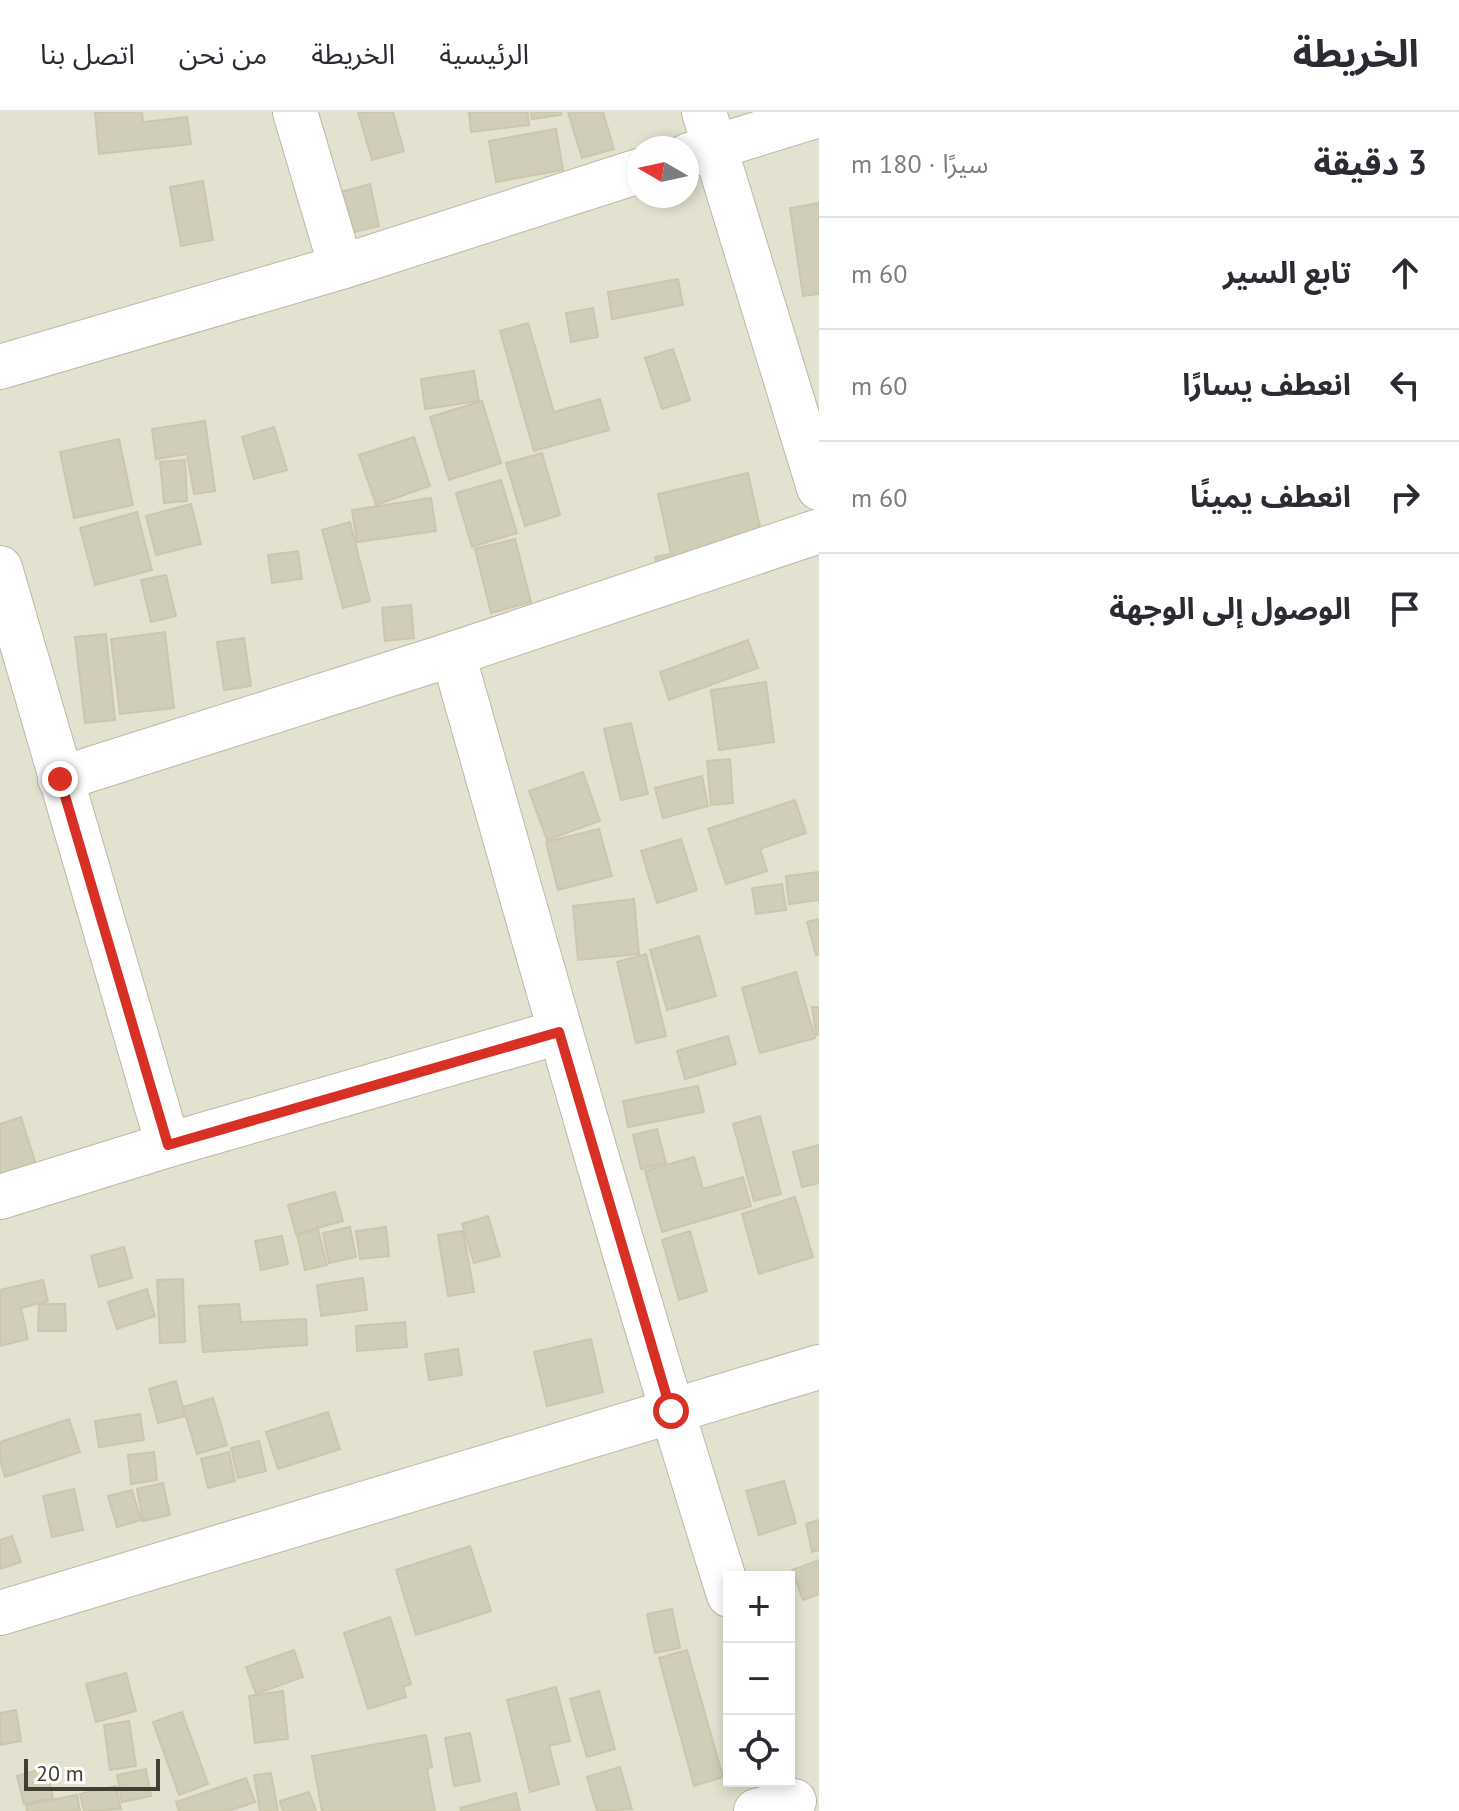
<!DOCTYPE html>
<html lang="ar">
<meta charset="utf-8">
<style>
body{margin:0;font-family:"PT Sans","Noto Sans Arabic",sans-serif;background:#f7f7f7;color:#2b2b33;direction:rtl}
.controls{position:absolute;right:24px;bottom:24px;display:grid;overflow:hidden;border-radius:0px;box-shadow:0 4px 12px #0003}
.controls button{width:72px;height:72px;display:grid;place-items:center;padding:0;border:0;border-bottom:2px solid #e1e1e2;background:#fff;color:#2b2b33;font:40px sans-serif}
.compass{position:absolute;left:627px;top:24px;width:72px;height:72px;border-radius:50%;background:#fff;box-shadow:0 4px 12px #0003;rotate:279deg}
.scale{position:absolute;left:24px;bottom:20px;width:136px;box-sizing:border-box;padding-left:8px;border:4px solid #413f34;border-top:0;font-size:22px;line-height:28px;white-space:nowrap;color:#413f34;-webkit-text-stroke:6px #fff;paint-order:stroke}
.stop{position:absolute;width:24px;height:24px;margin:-18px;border:6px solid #d93025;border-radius:50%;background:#fff}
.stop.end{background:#d93025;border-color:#fff;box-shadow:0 2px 8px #0008}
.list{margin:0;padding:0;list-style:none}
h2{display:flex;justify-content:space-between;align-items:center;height:104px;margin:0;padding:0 32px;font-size:34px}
h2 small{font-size:26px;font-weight:400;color:#7c7c81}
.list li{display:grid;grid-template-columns:52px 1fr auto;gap:24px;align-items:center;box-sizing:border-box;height:112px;padding:0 32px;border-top:2px solid #e1e1e2}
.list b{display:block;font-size:30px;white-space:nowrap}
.list em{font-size:26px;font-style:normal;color:#7c7c81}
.icon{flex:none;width:44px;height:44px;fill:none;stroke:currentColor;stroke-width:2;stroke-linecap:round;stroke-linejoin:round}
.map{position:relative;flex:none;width:819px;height:1699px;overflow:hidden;direction:ltr}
header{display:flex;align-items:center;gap:48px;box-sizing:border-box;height:112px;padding:0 40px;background:#fff;border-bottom:2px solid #e1e1e2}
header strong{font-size:38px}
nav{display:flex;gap:44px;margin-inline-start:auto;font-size:28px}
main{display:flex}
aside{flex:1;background:#fff}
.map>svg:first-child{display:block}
.residential{fill:#e3e2d1;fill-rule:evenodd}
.building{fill:#d0cdb9;stroke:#cbc6ad;stroke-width:2}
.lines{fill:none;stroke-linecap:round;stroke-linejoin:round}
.street-casing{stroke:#bab8a6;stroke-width:46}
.street{stroke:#fff;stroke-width:44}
.route{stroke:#d93025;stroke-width:10}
</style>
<header>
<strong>الخريطة</strong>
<nav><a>الرئيسية</a><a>الخريطة</a><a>من نحن</a><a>اتصل بنا</a></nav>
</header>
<main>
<aside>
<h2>3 دقيقة<small>سيرًا · 180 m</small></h2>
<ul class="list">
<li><svg class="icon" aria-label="ahead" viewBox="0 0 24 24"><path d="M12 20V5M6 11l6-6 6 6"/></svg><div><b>تابع السير</b></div><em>60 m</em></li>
<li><svg class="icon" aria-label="left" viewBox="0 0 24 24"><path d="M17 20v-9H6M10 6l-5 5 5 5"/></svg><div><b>انعطف يسارًا</b></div><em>60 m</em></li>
<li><svg class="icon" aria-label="right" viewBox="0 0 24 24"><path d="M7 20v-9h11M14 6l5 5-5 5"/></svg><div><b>انعطف يمينًا</b></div><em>60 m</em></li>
<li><svg class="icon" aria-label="arrive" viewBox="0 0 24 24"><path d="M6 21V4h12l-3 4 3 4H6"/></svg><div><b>الوصول إلى الوجهة</b></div></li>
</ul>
</aside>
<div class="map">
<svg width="819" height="1699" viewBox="0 0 819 1699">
<rect width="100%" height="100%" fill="#f0efe3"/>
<!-- residential -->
<path class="residential" d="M0 0H819V1699H0ZM639 36H687V84H639ZM729 1465H789V1669H729Z"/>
<!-- building -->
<g class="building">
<polygon points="95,0 142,0 143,10 187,5 191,32 99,42"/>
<polygon points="358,0 393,0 404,39 372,48"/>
<polygon points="469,0 528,0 529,13 471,20"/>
<polygon points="531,0 561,0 561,3 532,7"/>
<polygon points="568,0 603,0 614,37 582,46"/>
<polygon points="556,17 563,58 496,70 489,29"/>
<polygon points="203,69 213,128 181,134 170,75"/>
<polygon points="370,72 379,114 346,122 337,81"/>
<polygon points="819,91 819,182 803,184 790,96"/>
<polygon points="678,167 683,193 612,207 608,180"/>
<polygon points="593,196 598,225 571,230 566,201"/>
<polygon points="528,211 554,300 600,287 609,318 534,339 500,219"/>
<polygon points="673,237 690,288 662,297 645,246"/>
<polygon points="474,259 479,289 425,297 421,267"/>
<polygon points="482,289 501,351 449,368 430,305"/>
<polygon points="205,309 215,379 194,382 187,342 156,347 152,317"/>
<polygon points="274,315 287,358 254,367 242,325"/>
<polygon points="414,325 430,374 376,393 359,343"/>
<polygon points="119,327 133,393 74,406 60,340"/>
<polygon points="542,341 560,403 525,414 506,351"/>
<polygon points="185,348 187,389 164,391 160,350"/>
<polygon points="748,361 767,447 662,472 655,445 671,442 658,382"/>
<polygon points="501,368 517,421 472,435 456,381"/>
<polygon points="431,386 436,419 357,430 352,398"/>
<polygon points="191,392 201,432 156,443 146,404"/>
<polygon points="137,400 152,458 95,473 80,416"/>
<polygon points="350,410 370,489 343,496 322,418"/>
<polygon points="515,427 531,490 491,501 475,437"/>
<polygon points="298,439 302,467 272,471 268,443"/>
<polygon points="166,463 176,504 151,510 141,468"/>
<polygon points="411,493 414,526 385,529 382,496"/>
<polygon points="165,520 174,596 120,602 111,527"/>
<polygon points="106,522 115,608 85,611 75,525"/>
<polygon points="244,526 251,574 224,578 217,530"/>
<polygon points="748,528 758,556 669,588 660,560"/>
<polygon points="766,570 774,630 719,638 711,578"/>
<polygon points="631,611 648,682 621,688 604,617"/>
<polygon points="730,647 733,691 711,693 707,649"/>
<polygon points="583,660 600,709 547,728 529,679"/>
<polygon points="702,664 708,694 663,706 655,676"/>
<polygon points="795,688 806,721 760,737 767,759 726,772 708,717"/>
<polygon points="599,717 612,764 558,778 546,730"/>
<polygon points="681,727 697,778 657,791 641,739"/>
<polygon points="819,760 819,788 789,792 786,764"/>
<polygon points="782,772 786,798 756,802 752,776"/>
<polygon points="634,787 639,842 578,848 573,794"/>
<polygon points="819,807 819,842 816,843 807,810"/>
<polygon points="699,824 716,884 667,898 650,838"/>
<polygon points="646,842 666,924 636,931 617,850"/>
<polygon points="796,860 815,926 760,941 742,876"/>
<polygon points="812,895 819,895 819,922 816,923"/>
<polygon points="728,924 736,952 685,967 677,939"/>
<polygon points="698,974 704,1000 628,1015 623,989"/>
<polygon points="760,1004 781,1082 754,1089 733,1012"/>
<polygon points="21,1005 38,1059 0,1071 0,1012"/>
<polygon points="657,1017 666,1051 641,1057 633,1023"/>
<polygon points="819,1033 819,1071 802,1075 793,1040"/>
<polygon points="694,1045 703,1077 743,1065 751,1094 662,1120 645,1059"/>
<polygon points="335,1080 343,1109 296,1122 288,1093"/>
<polygon points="795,1085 813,1145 759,1162 742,1102"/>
<polygon points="488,1104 500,1144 474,1151 462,1112"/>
<polygon points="350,1115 356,1145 329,1151 323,1121"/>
<polygon points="386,1115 389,1144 360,1147 356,1119"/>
<polygon points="318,1117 327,1153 305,1158 297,1123"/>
<polygon points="463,1119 474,1180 448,1184 438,1123"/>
<polygon points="690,1119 707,1179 679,1188 662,1128"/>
<polygon points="282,1124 288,1152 261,1158 255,1129"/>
<polygon points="124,1135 132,1166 99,1175 91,1144"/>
<polygon points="363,1166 367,1198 321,1204 317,1173"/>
<polygon points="183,1167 185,1230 160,1231 157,1168"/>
<polygon points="43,1168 48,1189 21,1196 28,1227 0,1234 0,1178"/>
<polygon points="147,1177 155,1204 117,1217 108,1190"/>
<polygon points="39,1192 65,1192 66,1219 38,1219"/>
<polygon points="239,1192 241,1210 306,1207 307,1233 203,1240 199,1194"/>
<polygon points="405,1210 407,1235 357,1239 356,1214"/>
<polygon points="591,1227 603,1280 547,1294 534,1240"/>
<polygon points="458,1237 462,1263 429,1268 425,1242"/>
<polygon points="176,1269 185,1304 158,1311 149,1277"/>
<polygon points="213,1286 227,1333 197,1342 183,1295"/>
<polygon points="328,1300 340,1337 278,1357 266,1320"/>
<polygon points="140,1302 144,1328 99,1335 95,1309"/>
<polygon points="69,1307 80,1340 5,1365 0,1349 0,1330"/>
<polygon points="259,1329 266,1359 238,1366 231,1336"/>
<polygon points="154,1340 157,1368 131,1372 128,1343"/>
<polygon points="229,1340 235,1369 208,1376 201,1347"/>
<polygon points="784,1369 796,1411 759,1423 746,1379"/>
<polygon points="163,1371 170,1403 143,1409 137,1377"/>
<polygon points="74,1377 83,1418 52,1425 43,1384"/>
<polygon points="132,1378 141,1408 117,1415 108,1384"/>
<polygon points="819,1408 819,1438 812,1440 806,1412"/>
<polygon points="12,1424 21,1450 0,1457 0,1428"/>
<polygon points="470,1434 491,1499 416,1523 396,1458"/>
<polygon points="819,1448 819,1482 803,1488 792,1458"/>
<polygon points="672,1497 680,1536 655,1541 647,1502"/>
<polygon points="390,1505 411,1572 403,1575 406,1585 368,1597 344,1521"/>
<polygon points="294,1538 303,1565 256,1582 246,1555"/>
<polygon points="687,1538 723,1665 694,1674 659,1546"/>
<polygon points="126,1561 136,1599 96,1610 86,1572"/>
<polygon points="556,1575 570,1629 549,1634 559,1672 530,1680 507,1588"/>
<polygon points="283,1579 288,1627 255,1631 249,1584"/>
<polygon points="599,1579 615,1637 587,1645 570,1587"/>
<polygon points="16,1598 21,1629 0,1633 0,1601"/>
<polygon points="182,1600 208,1672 179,1683 153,1610"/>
<polygon points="129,1609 136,1654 110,1658 104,1613"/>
<polygon points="470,1621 480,1669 454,1674 445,1626"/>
<polygon points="426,1623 432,1655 427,1657 435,1699 322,1699 312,1644"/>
<polygon points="620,1655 632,1697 597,1699 587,1665"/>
<polygon points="46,1656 53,1686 24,1692 17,1664"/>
<polygon points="146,1657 151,1684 122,1690 117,1663"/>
<polygon points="271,1661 278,1699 260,1699 254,1663"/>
<polygon points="246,1666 255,1690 229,1699 179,1699 176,1690"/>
<polygon points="116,1674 121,1697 84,1699 80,1682"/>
<polygon points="309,1680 316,1699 283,1699 280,1689"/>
<polygon points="516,1681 520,1699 461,1699 460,1696"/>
<polygon points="77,1683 80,1699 27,1699 26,1693"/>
</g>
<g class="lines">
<defs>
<g id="street">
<polyline points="295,0 341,155"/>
<polyline points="704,0 819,376"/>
<polyline points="689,43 819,3"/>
<polyline points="0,255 341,155 639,59"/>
<polyline points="0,456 168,1033"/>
<path d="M453 542C542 857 631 1171 729 1483"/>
<polyline points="60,667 453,542 819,419"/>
<polyline points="0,1085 168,1033 559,920"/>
<polyline points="0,1501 819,1255"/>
<polyline points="756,1699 794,1689"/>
</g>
</defs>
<!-- street casing -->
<use href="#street" class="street-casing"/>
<!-- street -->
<use href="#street" class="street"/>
</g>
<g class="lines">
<!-- route -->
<polyline class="route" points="60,667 168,1033 559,920 671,1299"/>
</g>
</svg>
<div class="controls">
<button>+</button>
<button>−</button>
<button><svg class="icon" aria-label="locate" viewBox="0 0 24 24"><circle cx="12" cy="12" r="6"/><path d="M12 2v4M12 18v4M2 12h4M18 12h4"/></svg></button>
</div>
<svg class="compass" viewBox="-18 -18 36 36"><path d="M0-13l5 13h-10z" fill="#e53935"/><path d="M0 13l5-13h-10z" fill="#7c7c81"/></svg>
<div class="scale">20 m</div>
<div class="stop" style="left:671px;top:1299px"></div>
<div class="stop end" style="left:60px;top:667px"></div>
</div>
</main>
